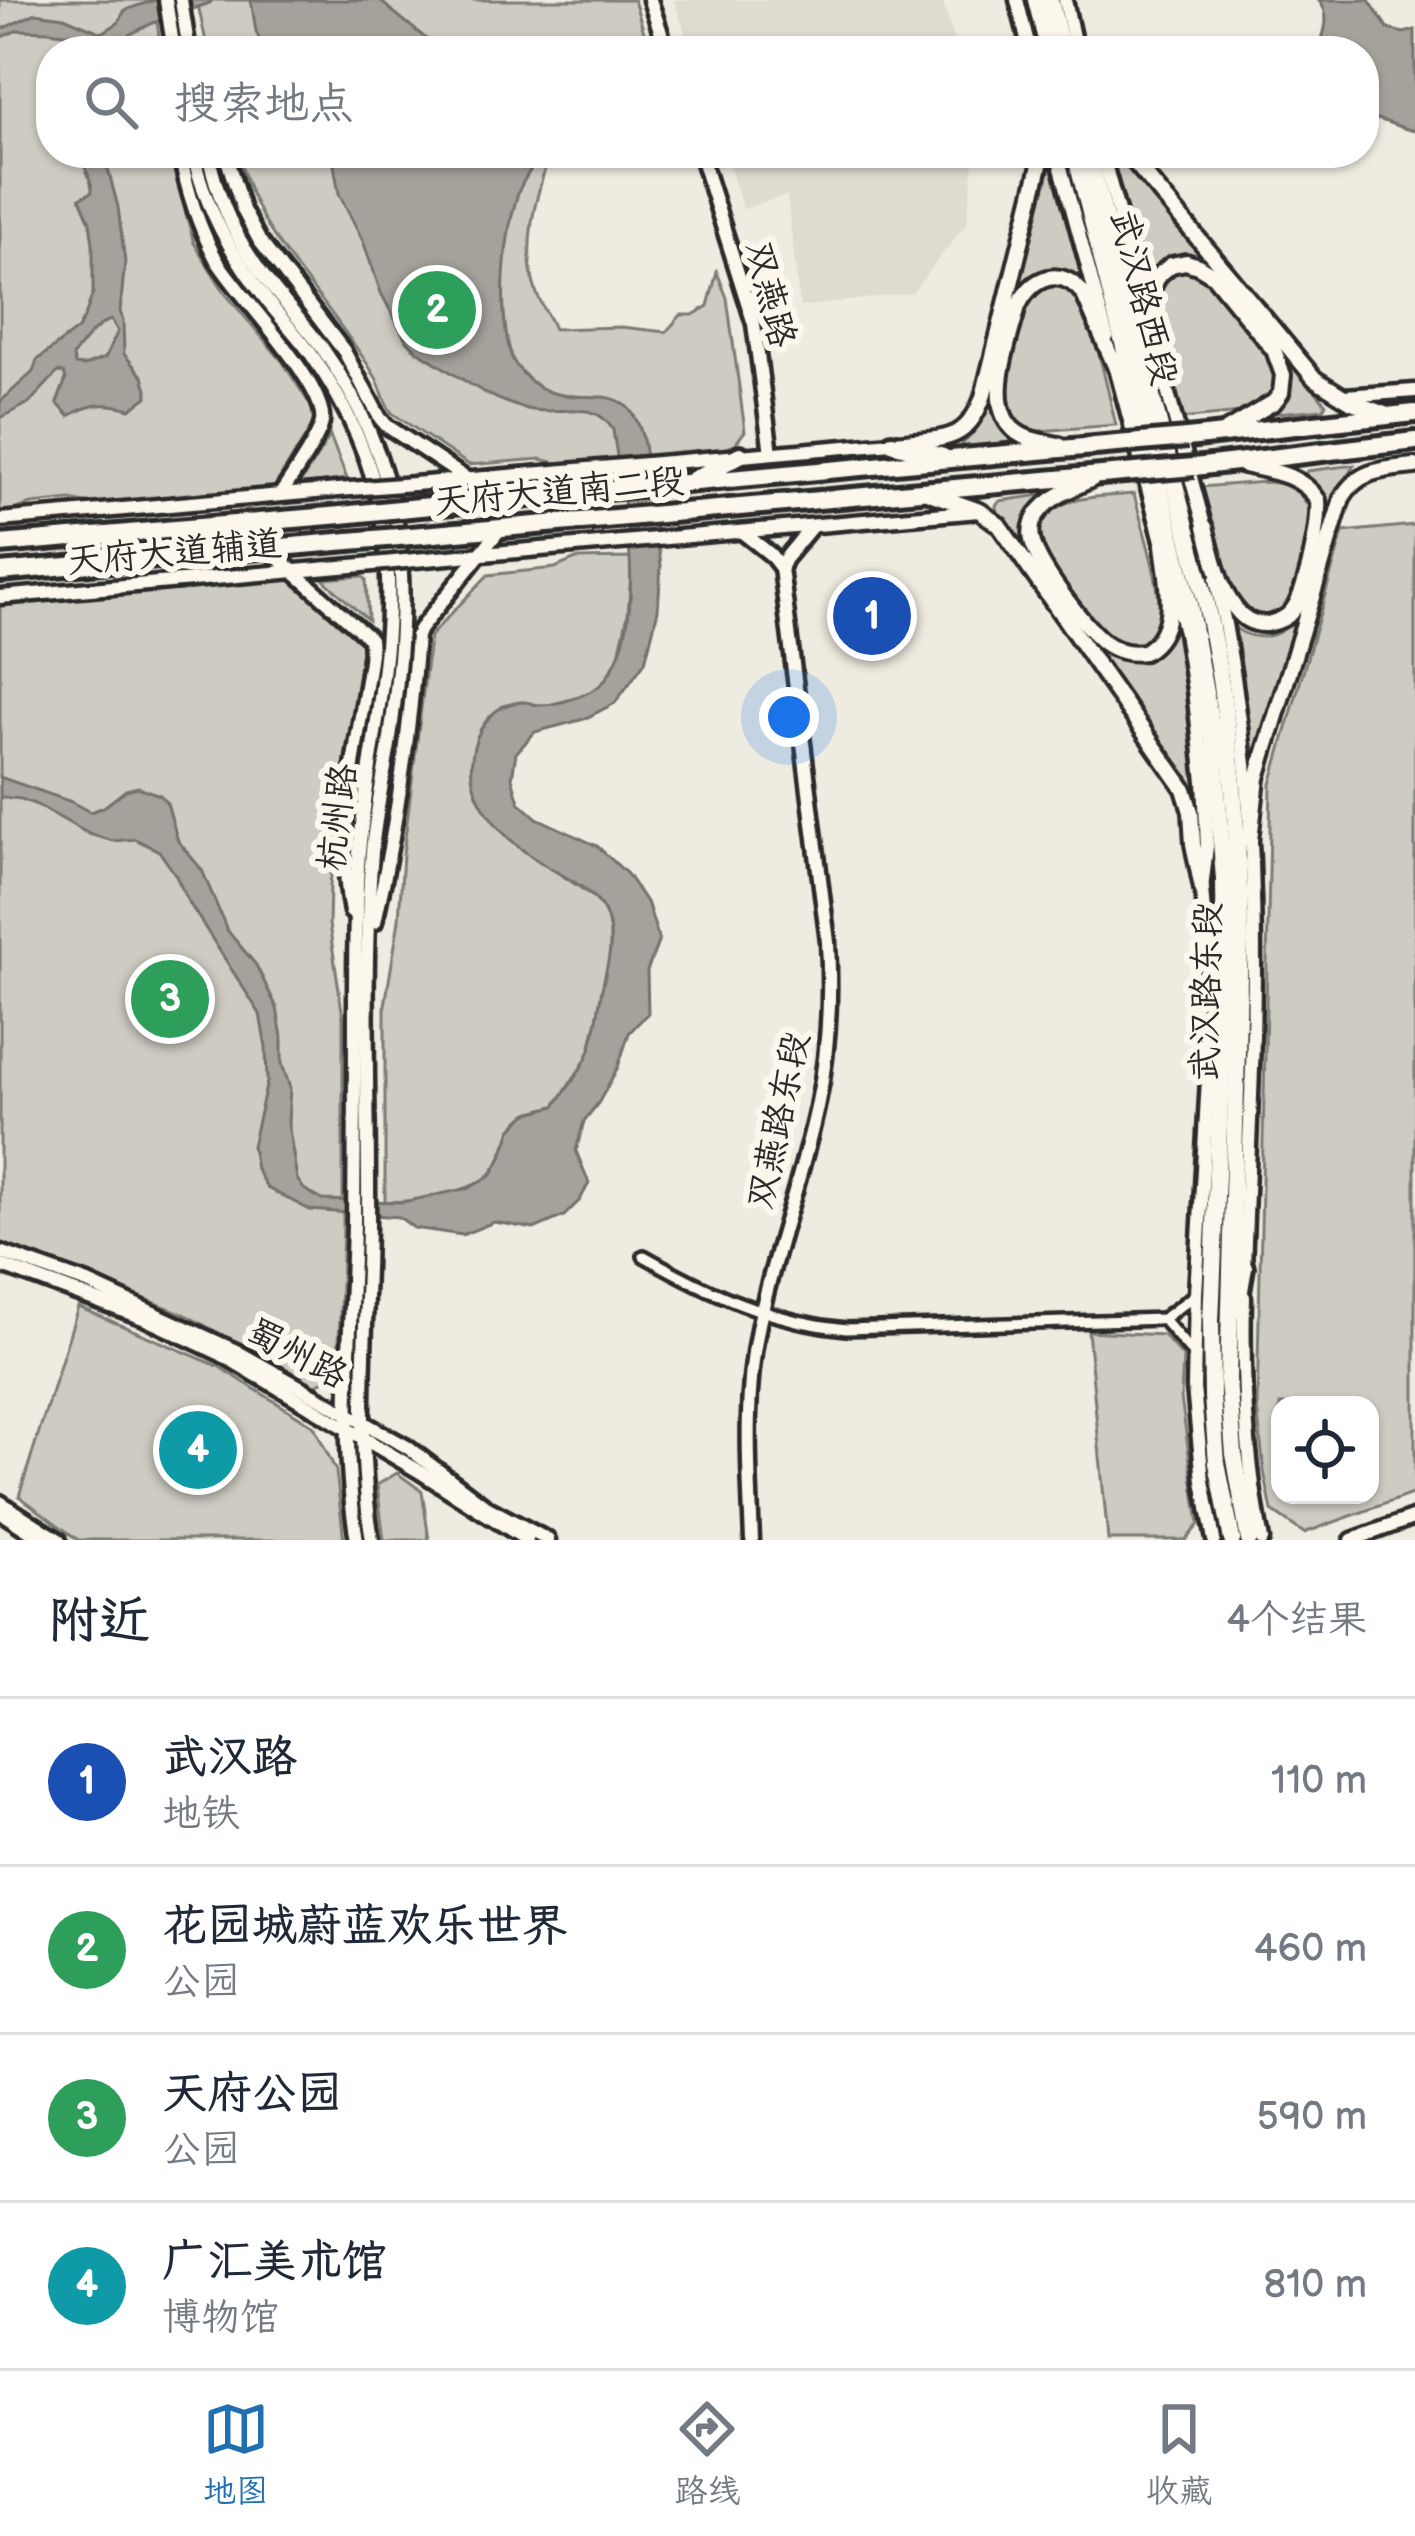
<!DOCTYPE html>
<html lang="zh">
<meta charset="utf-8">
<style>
body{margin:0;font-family:"Balsamiq Sans","LXGW WenKai TC",sans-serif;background:#f6f6f7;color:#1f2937}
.controls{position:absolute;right:36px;bottom:36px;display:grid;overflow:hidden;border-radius:24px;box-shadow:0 3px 9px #0004}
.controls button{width:108px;height:108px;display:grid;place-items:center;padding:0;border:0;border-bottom:3px solid #e0e1e3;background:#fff;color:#1f2937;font:60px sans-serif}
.you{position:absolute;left:789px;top:717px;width:42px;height:42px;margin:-30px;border:9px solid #fff;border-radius:50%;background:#1a73e8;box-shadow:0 0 0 18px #1a73e833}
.badge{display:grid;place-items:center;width:78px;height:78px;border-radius:50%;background:#1f6fb2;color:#fff;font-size:39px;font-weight:700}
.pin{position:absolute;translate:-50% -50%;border:6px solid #fff;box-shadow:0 3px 12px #0006}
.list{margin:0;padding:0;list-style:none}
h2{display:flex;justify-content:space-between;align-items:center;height:156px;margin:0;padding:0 48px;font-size:51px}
h2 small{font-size:39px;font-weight:400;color:#747a83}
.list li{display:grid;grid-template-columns:78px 1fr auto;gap:36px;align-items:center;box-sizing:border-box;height:168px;padding:0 48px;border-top:3px solid #e0e1e3}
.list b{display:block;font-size:45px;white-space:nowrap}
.list p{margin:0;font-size:39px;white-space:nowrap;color:#747a83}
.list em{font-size:39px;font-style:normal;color:#747a83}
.icon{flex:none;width:66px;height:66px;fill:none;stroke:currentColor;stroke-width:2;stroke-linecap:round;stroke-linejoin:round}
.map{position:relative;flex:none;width:1415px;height:1540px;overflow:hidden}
.search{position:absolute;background:#fff;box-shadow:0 3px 9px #0004;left:36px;right:36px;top:36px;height:132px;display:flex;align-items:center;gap:30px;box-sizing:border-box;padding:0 42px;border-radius:48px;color:#747a83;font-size:45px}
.sheet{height:828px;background:#fff}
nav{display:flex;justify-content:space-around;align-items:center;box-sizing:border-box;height:168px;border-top:3px solid #e0e1e3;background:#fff;font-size:33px;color:#747a83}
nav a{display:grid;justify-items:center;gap:6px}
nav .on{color:#1f6fb2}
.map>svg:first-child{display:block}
.built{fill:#dedbd1}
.green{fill:#cecbc2;stroke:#7c7b76;stroke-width:3;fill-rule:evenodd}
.water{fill:#a4a29a;stroke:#74726e;stroke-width:3;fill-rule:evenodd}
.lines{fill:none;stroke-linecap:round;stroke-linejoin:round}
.street-casing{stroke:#2b2b2b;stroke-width:18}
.secondary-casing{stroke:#2b2b2b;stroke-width:21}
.primary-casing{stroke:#2b2b2b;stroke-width:22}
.highway-casing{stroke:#2b2b2b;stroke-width:26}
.street{stroke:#fbf7ec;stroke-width:9}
.secondary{stroke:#fbf7ec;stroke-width:12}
.primary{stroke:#fbf7ec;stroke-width:14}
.highway{stroke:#fbf7ec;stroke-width:16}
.secondary-bridge-casing{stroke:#2b2b2b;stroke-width:21;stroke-linecap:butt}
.highway-bridge-casing{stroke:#2b2b2b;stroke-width:26;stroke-linecap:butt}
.secondary-bridge{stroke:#fbf7ec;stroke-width:12}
.highway-bridge{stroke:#fbf7ec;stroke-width:16}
.labels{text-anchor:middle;stroke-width:12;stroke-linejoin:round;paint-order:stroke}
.street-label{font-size:36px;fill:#2b2b2b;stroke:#fbf7ec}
</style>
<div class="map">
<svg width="1415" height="1540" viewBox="0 0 1415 1540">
<rect width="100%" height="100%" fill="#eeebe0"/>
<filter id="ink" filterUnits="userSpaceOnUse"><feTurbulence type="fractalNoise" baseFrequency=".00833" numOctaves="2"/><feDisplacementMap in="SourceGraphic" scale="24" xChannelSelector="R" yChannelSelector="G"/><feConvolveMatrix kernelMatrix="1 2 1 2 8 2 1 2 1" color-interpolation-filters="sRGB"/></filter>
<g filter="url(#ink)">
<!-- built -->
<g class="built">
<polygon points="674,0 942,0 958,51 691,51"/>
<polygon points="725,153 975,153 967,223 912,293 800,307 787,195 743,209"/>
</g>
<!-- green -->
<g class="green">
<polygon points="0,0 154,0 161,51 51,51 51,153 169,153 194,243 225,293 282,361 318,417 272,490 99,506 71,500 32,504 0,514"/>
<polygon points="197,0 634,0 647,42 628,51 208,51"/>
<path d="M238 153H550C536 196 520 250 537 294 542 306 549 317 554 329L621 327 666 332 681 315H693L708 306 717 272 727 298 745 431 730 451 567 466 541 459 469 465 392 413C384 402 382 390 376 378 367 362 355 346 344 331 300 267 257 233 238 153Z"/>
<polygon points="1107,153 1121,153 1326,404 1323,409 1277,413 1275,410 1280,404 1288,374 1215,270 1172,259 1152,273 1143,294"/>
<polygon points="1053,157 1089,292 1071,275 1060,272 1016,296"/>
<path d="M1179 269 1197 271 1212 282 1274 357 1279 376 1276 391 1251 412 1180 419C1172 388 1141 304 1162 279 1163 278 1177 269 1179 269Z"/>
<path d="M1056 282C1061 284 1069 286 1073 289 1091 304 1109 398 1116 425L1039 431 1020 426C999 395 1011 365 1019 333 1022 321 1024 306 1031 296 1037 288 1046 286 1056 282Z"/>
<path d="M993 386 998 420 1014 439 1008 444 964 447 962 444C982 428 986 410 993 386Z"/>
<polygon points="330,436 347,479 299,485"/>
<path d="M1354 465 1335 500 1250 766 1228 620C1243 641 1276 644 1293 619 1300 609 1324 520 1323 508 1323 493 1315 487 1305 476L1307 471Z"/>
<path d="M1265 482C1293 483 1300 491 1313 514 1305 553 1295 660 1235 602L1199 487Z"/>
<path d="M1134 494C1142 527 1163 588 1159 620 1155 651 1127 654 1105 637 1096 630 1043 559 1039 548 1036 540 1037 529 1041 522 1056 494 1107 497 1134 494Z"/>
<path d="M1042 495C1030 515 1023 525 1027 548L1103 652C1140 670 1156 656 1174 624L1183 654 1200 801 1186 774 997 514 996 506 1000 501Z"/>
<path d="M1415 525V1493L1304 1533 1272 1511 1264 1471 1257 1407 1271 784 1343 532ZM1280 1405H1370V1495H1280Z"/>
<path d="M632 558 628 614 618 659 603 683 589 695 544 706 523 702 502 706 514 842 595 898 606 913 610 932V961L589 1055 555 1106C547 1108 535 1110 527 1114 506 1126 507 1153 493 1171 477 1193 412 1202 385 1202V1005L399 920 403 854 430 636 488 575 555 568 576 559Z"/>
<polygon points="361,576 366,579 368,620 323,579"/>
<polygon points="291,577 363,641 330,884 329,924 343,1017 343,1226 338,1371 315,1386 184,1314 0,1242 0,603"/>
<polygon points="78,1307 218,1366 314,1426 336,1471 344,1540 78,1540 19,1496"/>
<polygon points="1088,1331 1163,1335 1183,1357 1181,1398 1199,1524 1186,1540 1108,1540"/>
<polygon points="397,1473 422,1491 429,1540 384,1540 377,1485"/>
</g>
<!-- water -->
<g class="water">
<polygon points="155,0 212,0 210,3 153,23 127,36 126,51 101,51 72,34 48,31 18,30 0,38 0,30 36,13 64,17 102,33 118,23 125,10"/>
<polygon points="251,0 379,0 441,51 264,51 256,31"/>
<path d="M1319 0H1369L1388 29 1404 33 1415 30V131C1399 128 1388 121 1372 118L1364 103V51H1318C1324 33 1332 16 1319 0Z"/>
<path d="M80 153H96L108 169 118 207 125 262 120 311 123 321 124 354 143 377 147 389V397L130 409C105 402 91 403 69 416L57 403 66 379 64 373 58 372 29 403 0 418V402L33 372 37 360 78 329 85 316 93 293V244L90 222 80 198 92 192C93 179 83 167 80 153ZM111 320 118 331 105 358 84 366 75 365 73 356C82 343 96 324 111 320Z"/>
<path d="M332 153H541C534 166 523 179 518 193 504 237 497 313 512 358 516 367 527 379 536 385 580 414 629 368 644 444L661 565 658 610 645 662 615 703 584 719 535 732 516 753 512 778 519 802 537 818 597 846 627 874 648 905 659 940 647 971 648 1013 629 1033 618 1067 599 1102 584 1121 576 1151 589 1183 580 1200 564 1216 534 1229 494 1222 462 1235 414 1228 399 1217 310 1210 267 1188 256 1169 252 1146 267 1082 266 1048 260 1014 188 901 175 874 159 851 135 839 113 841 89 834 37 805 21 799 0 797V777L72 802 90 812 104 807 126 790 138 787 160 795 167 803 178 841 202 870 227 930 256 965 277 1008 282 1037V1064L290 1088 288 1123 297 1179 304 1189 322 1200 403 1202 469 1188 491 1176 502 1156 511 1130 526 1114 555 1106C566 1089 582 1071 589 1052 597 1031 598 1010 602 989 607 965 615 943 607 918 598 891 568 879 546 866 510 845 466 803 472 758 475 730 492 704 521 702 531 702 530 704 539 705 556 706 595 694 605 680 651 620 623 499 613 430 594 397 560 417 527 409 488 400 451 371 417 351L405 338 381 293 363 241 339 194Z"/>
</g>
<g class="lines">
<defs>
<g id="street">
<path d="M644 1256C709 1293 771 1322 846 1329L1163 1319"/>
<polyline points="1194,1355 1163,1319 1196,1294"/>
</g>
<g id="secondary">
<polyline points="166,0 174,51"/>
<polyline points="181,0 189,51"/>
<polyline points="650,0 667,51"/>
<polyline points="1017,0 1030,51"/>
<polyline points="1065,0 1076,51"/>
<path d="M180 153C187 191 198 225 216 259 237 295 328 385 322 422 319 439 290 480 280 495"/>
<path d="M193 153C205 208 231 254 265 298 279 317 297 334 311 354 349 408 377 470 385 537 398 646 369 744 359 852 355 900 355 949 355 997 355 1072 355 1148 354 1223 352 1329 339 1435 357 1540"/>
<path d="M208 153C216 191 231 229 253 261 272 291 299 317 321 346 359 400 387 463 397 528 407 600 399 674 389 745 383 781 375 816 372 852 362 975 369 1100 368 1224 367 1329 355 1435 372 1540"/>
<polyline points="225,153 243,210 259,240 344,351 380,418 387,426 497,499"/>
<polyline points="700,153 754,324 771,453"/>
<polyline points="1057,153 1107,337"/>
<polyline points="1102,153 1207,536"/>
<polyline points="1113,357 1165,552"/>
<polyline points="1345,396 1415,391"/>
<polyline points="414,484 892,443"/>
<polyline points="0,520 338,490"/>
<path d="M742 532 770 554 781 568 828 942C831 997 829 1052 817 1107 801 1182 773 1254 758 1329 744 1399 749 1469 752 1540"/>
<path d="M267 548 370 639 371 653C360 736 334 829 351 912"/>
<polyline points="426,559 979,511"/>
<polyline points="781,568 784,560 812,526"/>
<path d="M1216 579C1238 682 1251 792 1253 896 1257 1021 1248 1146 1244 1270"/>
<polyline points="1172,583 1185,632 1194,690 1204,781 1207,846 1202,889 1212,1007 1196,1294 1194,1388 1203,1481 1214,1540"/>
<polyline points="0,597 352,566"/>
<path d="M375 922C396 830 410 730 417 636L420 629 501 528"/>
<polyline points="0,1252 88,1283 236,1351 407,1447 488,1508 548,1540"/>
<polyline points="0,1265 146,1319 221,1354 417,1470 527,1540"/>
<path d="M1244 1297C1242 1379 1246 1460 1262 1540"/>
<polyline points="0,1502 59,1540"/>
<polyline points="0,1512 43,1540"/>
<polyline points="1352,1540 1415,1517"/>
</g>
<g id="primary">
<polyline points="1127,153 1315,379 1352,402 1385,414"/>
<polyline points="1156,356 1151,291 1159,275 1171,265 1186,262 1198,266 1213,275 1274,350 1283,375 1281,393 1274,402 1224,432"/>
<path d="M895 443C941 437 965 446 983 397L1043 153"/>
<path d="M1059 445C1043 442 1024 440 1013 429 984 402 1010 339 1018 306 1033 276 1062 265 1084 295L1115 366"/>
<path d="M1092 479C1072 489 1042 499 1033 522 1030 531 1031 540 1035 549 1044 573 1087 631 1108 645 1120 652 1130 654 1144 652 1181 630 1167 582 1163 545"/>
<polyline points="929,493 980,511 999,525 1184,789 1191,812 1193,844 1202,889"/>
<path d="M1205 527C1213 553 1218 587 1235 608 1243 619 1254 625 1267 624 1277 622 1286 619 1292 611 1307 592 1320 523 1318 500 1301 474 1272 471 1243 465"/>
<path d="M1250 841 1257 778 1342 498C1358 469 1386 469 1415 466"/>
</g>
<g id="highway">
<polyline points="1036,0 1049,51"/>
<polyline points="1050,0 1062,51"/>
<polyline points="1075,153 1189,604 1213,737 1224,879 1225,976 1211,1322 1212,1397 1217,1463 1232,1540"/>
<path d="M1088 153 1205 599C1230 712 1239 827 1240 942L1228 1380 1234 1454 1249 1540"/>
<polyline points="1187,438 1415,413"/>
<polyline points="892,443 943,457"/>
<polyline points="1194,467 1415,441"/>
<polyline points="693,480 740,455"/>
<polyline points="420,507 1117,444"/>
<polyline points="423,535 1124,473"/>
<polyline points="0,544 341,515"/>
<polyline points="0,572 349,541"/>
<polyline points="1237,1308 1244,1267"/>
</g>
</defs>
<!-- street casing -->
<use href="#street" class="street-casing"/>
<!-- secondary casing -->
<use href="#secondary" class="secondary-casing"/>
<!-- primary casing -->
<use href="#primary" class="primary-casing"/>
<!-- highway casing -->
<use href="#highway" class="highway-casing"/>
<!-- street -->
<use href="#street" class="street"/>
<!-- secondary -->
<use href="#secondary" class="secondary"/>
<!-- primary -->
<use href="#primary" class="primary"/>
<!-- highway -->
<use href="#highway" class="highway"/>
<defs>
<g id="secondary-bridge">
<polyline points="338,490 414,484"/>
<polyline points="352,566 426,559"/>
</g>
<g id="highway-bridge">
<polyline points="1117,444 1187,438"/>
<polyline points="1124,473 1194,467"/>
<polyline points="341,515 420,507"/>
<polyline points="349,541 423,535"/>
</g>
</defs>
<!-- secondary-bridge casing -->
<use href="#secondary-bridge" class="secondary-bridge-casing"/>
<!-- highway-bridge casing -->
<use href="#highway-bridge" class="highway-bridge-casing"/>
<!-- secondary-bridge -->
<use href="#secondary-bridge" class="secondary-bridge"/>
<!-- highway-bridge -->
<use href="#highway-bridge" class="highway-bridge"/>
</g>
</g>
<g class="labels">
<!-- street labels -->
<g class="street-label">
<text transform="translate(772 294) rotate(76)" y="13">双燕路</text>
<text transform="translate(1145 297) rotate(76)" y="13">武汉路西段</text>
<text transform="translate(559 490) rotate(-5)" y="13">天府大道南二段</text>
<text transform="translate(174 551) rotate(-5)" y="13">天府大道辅道</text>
<text transform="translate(336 817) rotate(-83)" y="13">杭州路</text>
<text transform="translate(1205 992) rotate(-89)" y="13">武汉路东段</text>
<text transform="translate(777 1120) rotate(-78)" y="13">双燕路东段</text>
<text transform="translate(298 1352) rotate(28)" y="13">蜀州路</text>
</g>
</g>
</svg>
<div class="controls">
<button><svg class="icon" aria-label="locate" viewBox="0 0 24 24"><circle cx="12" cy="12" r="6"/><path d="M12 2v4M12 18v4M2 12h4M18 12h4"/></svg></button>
</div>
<div class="you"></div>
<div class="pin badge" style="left:872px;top:616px;background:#1a4fb4">1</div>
<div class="pin badge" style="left:437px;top:310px;background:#2e9e5b">2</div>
<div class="pin badge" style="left:170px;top:999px;background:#2e9e5b">3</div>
<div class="pin badge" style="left:198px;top:1450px;background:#0f9aa8">4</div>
<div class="search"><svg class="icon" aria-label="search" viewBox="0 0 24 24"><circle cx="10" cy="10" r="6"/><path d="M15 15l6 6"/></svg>搜索地点</div>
</div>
<section class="sheet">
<h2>附近<small>4个结果</small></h2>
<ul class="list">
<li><span class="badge" style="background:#1a4fb4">1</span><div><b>武汉路</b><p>地铁</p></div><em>110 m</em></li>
<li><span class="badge" style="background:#2e9e5b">2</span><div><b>花园城蔚蓝欢乐世界</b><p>公园</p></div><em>460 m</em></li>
<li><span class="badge" style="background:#2e9e5b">3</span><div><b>天府公园</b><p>公园</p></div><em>590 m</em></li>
<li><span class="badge" style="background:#0f9aa8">4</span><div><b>广汇美术馆</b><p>博物馆</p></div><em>810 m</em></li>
</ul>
</section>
<nav>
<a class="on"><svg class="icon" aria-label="map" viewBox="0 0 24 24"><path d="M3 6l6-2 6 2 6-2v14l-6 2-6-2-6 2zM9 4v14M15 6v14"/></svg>地图</a>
<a><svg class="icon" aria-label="directions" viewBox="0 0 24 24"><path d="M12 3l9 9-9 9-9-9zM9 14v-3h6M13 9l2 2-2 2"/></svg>路线</a>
<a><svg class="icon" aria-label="saved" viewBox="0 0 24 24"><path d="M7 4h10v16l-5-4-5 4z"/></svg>收藏</a>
</nav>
